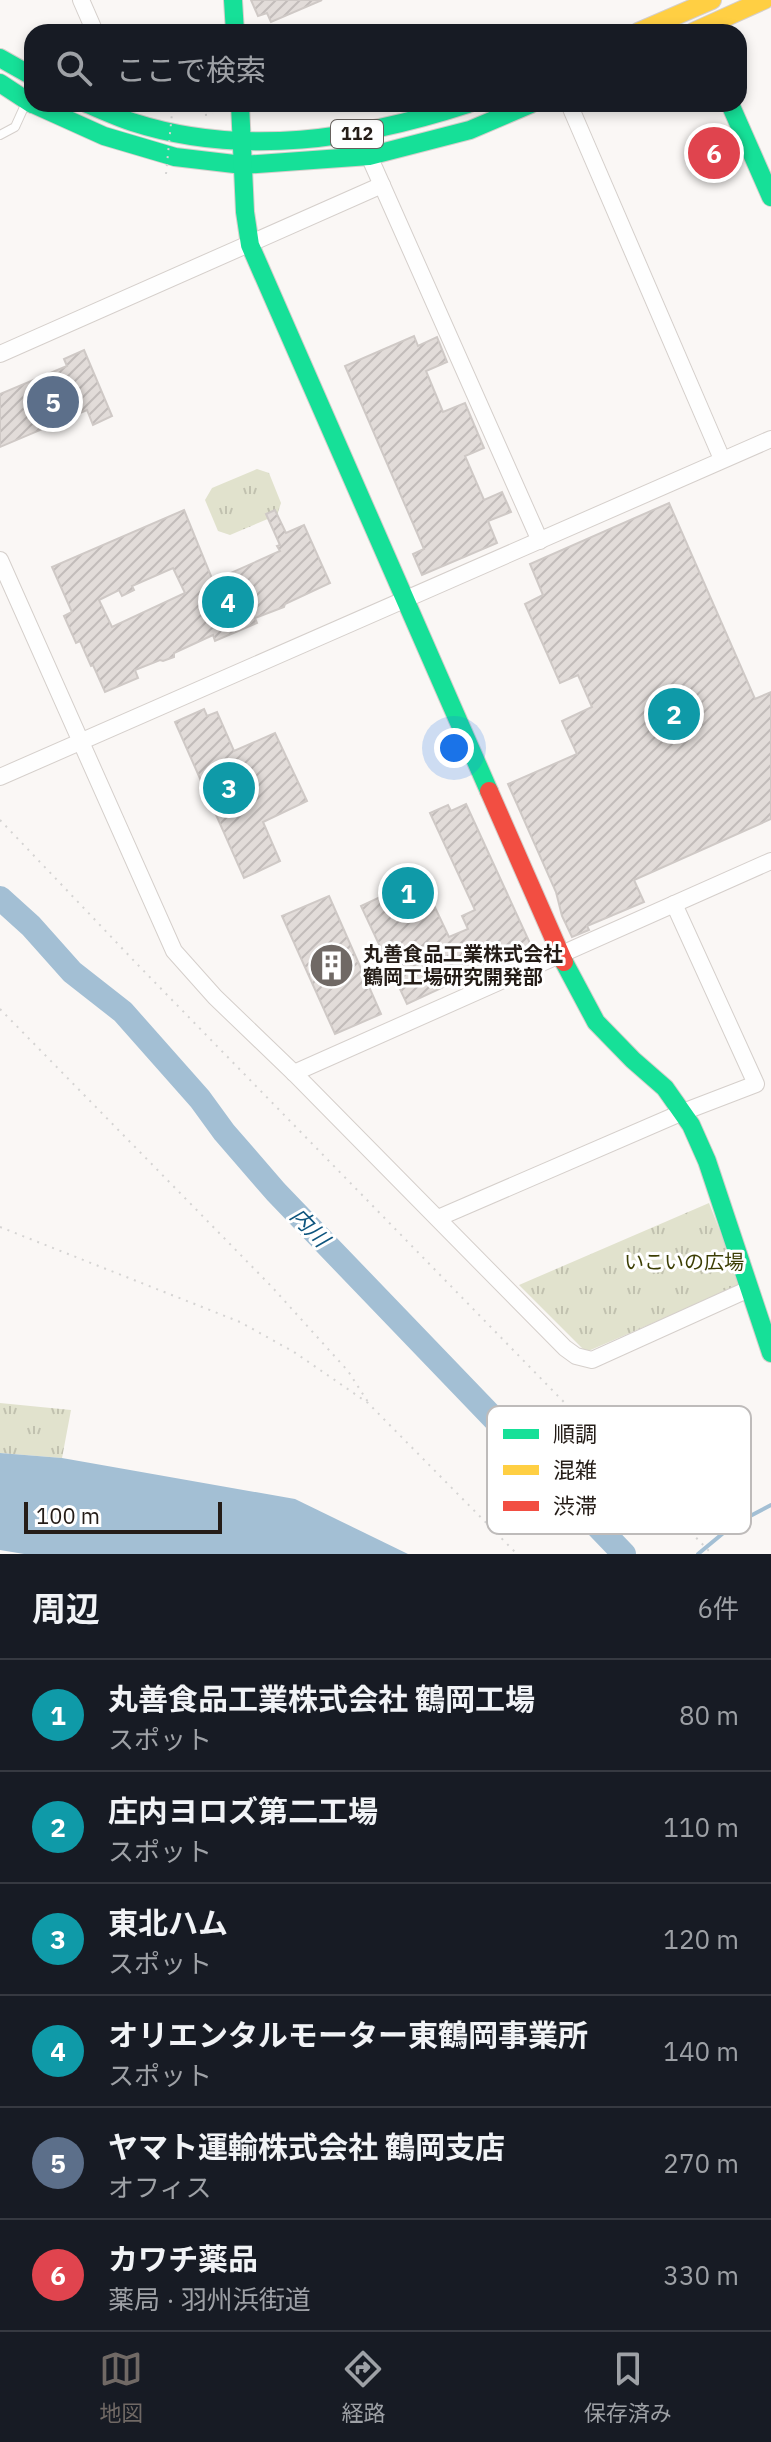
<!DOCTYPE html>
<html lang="ja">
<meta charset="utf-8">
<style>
body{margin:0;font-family:"IBM Plex Sans","Noto Sans JP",sans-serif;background:#242831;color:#f1f3f6}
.scale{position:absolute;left:24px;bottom:20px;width:198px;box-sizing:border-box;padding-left:8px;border:4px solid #251d18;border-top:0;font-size:22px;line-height:28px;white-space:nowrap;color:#251d18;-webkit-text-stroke:6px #fff;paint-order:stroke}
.you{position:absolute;left:454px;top:748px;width:28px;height:28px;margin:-20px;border:6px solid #fff;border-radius:50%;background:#1a73e8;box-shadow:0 0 0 12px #1a73e833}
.badge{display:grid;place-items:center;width:52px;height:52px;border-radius:50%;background:#706965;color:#fff;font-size:26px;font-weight:700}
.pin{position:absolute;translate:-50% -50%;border:4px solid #fff;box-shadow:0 2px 8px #0006}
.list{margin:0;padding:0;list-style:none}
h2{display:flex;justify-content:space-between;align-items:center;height:104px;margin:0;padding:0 32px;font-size:34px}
h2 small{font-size:26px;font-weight:400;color:#9ea1a6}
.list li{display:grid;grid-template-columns:52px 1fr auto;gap:24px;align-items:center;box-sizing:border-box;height:112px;padding:0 32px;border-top:2px solid #363941}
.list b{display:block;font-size:30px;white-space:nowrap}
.list p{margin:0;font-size:26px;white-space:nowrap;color:#9ea1a6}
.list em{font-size:26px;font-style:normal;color:#9ea1a6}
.icon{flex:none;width:44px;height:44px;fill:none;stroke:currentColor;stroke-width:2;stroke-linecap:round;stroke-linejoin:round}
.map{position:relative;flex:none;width:771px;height:1554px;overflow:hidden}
.search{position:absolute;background:#171b24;box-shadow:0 4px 12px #0003;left:24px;right:24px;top:24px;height:88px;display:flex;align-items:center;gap:20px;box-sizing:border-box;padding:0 28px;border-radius:24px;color:#9ea1a6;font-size:30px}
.sheet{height:776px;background:#171b24}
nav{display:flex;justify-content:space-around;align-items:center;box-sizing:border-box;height:112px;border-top:2px solid #363941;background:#171b24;font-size:22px;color:#9ea1a6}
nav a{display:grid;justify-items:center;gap:4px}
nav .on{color:#706965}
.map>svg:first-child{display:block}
.grass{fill:url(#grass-tufts)}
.water{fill:#a3bfd4}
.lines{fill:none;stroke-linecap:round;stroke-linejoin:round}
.stream{stroke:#a3bfd4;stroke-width:4}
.river{stroke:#a3bfd4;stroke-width:24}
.building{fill:url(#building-hatch);stroke:#cfc9c6;stroke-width:2;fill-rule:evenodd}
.lane-casing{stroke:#d5cfcb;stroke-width:10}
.street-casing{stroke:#d5cfcb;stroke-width:18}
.fast-casing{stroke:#d5cfcb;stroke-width:20}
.slow-casing{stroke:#d5cfcb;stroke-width:20}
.jam-casing{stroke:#d5cfcb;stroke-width:20}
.path{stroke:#d5d4d3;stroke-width:2;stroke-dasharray:2 6;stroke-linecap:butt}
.lane{stroke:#fefefe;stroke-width:8}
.street{stroke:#fefefe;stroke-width:16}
.fast{stroke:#16e098;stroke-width:18}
.slow{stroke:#ffcf43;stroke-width:18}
.jam{stroke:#f24e42;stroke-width:18}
.path-bridge{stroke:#d5d4d3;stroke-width:2;stroke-dasharray:2 6;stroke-linecap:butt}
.labels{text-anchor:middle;stroke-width:6;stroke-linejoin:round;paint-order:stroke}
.shield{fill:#fff;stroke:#66615d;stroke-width:2}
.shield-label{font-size:18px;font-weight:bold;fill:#251d18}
.poi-label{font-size:20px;font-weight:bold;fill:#251d18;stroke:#fff;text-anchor:start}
.park-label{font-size:20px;fill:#3c3e04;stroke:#fff}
.water-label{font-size:22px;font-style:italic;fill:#0e557e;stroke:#fff}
.key{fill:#fff;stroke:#bebbba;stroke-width:2}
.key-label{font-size:22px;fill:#251d18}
</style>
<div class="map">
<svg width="771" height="1554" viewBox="0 0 771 1554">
<defs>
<pattern id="grass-tufts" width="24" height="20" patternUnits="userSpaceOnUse" patternTransform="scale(2)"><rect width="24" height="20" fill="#e1e2cd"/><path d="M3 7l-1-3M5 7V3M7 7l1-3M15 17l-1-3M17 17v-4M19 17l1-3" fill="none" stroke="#c1c1af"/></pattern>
<pattern id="building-hatch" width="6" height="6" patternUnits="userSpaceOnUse" patternTransform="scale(2)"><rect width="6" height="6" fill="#e2dcd9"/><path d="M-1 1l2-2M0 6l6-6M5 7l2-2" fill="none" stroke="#c2bcba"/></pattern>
</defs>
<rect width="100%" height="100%" fill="#faf7f5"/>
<!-- grass -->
<g class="grass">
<polygon points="257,469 269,473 281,503 277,515 230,535 218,531 205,500 212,488"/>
<polygon points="709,1203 741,1285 586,1352 519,1285"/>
<polygon points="0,1403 71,1410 62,1458 0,1453"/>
</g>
<!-- water -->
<polygon class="water" points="0,1453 62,1458 295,1499 408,1554 24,1554 0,1550"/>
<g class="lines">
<!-- stream -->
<polyline class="stream" points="698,1554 733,1525 771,1505"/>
<!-- river -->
<polyline class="river" points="0,898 31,926 72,972 123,1012 200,1099 224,1132 276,1192 624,1554"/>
</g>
<!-- building -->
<g class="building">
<polygon points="251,0 322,0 271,22 267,13 258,16"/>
<polygon points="414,336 418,346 437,337 447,362 426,371 443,412 465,403 484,448 465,456 484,500 502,492 511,512 488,521 497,543 422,575 413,554 424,549 345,366"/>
<polygon points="84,350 112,416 93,425 87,410 0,447 0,394 67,366 64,359"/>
<polygon points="669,503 755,699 771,692 771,819 634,880 644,902 587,926 589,930 572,937 562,916 556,892 508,784 577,754 562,721 592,707 578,675 560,683 525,604 543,595 530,564"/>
<path d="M184 510 213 581 280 551 277 546 280 545 266 514 275 510 286 533 304 525 330 583 285 604 284 607 255 618 257 623 215 641 213 635 174 653V657L163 661 160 660 135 670 138 678 105 692 93 665 91 666 80 641 76 643 64 616 72 612 52 567ZM173 568 185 593 112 627 99 600 119 590 122 596 134 590 132 586Z"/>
<polygon points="204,709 207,716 217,712 234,751 275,733 307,801 263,822 280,861 244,878 175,722"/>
<polygon points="466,804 534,952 500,968 497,962 407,1004 361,906 421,878 449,937 468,929 462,916 475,910 430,813 448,805 451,811"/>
<polygon points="329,896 381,1014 335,1034 282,916"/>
</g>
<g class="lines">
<defs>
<polyline id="lane" points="0,135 15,127 25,105"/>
<g id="street">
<polyline points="81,0 95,32"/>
<polyline points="569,104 722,459"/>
<polyline points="369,156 540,541"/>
<polyline points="0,354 382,185"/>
<polyline points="0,560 174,951 215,997 294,1073 565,1348 576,1356 592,1360 749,1289"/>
<polyline points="0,777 771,439"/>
<polyline points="294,1073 771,861"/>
<polyline points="438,1218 683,1112 756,1084 674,904"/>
</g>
<g id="fast">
<polyline points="233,0 235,32"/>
<polyline points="0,58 32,76"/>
<polyline points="0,83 32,104"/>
<polyline points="33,104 104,136 175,157 243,165 369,156 470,130 531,104"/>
<path d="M87 104C102 110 117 117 132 122 243 158 360 139 468 104"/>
<polyline points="240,104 245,212 250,245 489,791"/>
<polyline points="730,104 771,197"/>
<polyline points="564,962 596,1022 633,1060 665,1088 691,1125 707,1161 771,1353"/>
</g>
<g id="slow">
<polyline points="638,32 712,0"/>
<polyline points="693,32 764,0"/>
</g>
<polyline id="jam" points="489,791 564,962"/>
</defs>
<!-- lane casing -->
<use href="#lane" class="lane-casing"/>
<!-- street casing -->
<use href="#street" class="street-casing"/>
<!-- fast casing -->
<use href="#fast" class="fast-casing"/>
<!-- slow casing -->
<use href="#slow" class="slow-casing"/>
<!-- jam casing -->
<use href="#jam" class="jam-casing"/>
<!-- path -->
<g class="path">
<polyline points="205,115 213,114"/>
<polyline points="0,820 137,964 712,1554"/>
<polyline points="0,1009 272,1287 348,1371 368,1402"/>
<polyline points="0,1227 240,1322 294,1352 368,1403 517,1554"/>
</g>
<!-- lane -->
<use href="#lane" class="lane"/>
<!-- street -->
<use href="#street" class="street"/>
<!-- fast -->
<use href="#fast" class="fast"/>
<!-- slow -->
<use href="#slow" class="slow"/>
<!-- jam -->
<use href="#jam" class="jam"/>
<!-- path-bridge -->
<polyline class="path-bridge" points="166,174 172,113"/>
</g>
<!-- icons -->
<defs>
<symbol id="building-disc" viewBox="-11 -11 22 22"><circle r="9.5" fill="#706965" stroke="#fff"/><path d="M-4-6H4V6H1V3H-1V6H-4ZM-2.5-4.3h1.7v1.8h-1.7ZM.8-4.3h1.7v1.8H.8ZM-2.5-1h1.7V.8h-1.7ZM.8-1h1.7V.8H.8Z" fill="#fff"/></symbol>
</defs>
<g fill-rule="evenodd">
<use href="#building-disc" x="306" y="940" width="51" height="51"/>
</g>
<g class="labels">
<!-- shield labels -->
<rect class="shield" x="331" y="120" width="52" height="28" rx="6"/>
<g class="shield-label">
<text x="357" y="140">112</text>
</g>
<!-- poi labels -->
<g class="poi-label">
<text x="363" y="961">丸善食品工業株式会社<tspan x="363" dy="23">鶴岡工場研究開発部</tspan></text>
</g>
<!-- park labels -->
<g class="park-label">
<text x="684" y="1269">いこいの広場</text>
</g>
<!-- water labels -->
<g class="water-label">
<text transform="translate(310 1227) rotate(46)" y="8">内川</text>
</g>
</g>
<!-- legend -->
<rect x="487" y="1406" width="264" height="128" rx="12" class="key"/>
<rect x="503" y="1429" width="36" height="10" fill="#16e098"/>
<rect x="503" y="1465" width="36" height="10" fill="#ffcf43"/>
<rect x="503" y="1501" width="36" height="10" fill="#f24e42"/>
<g class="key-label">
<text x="553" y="1442">順調</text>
<text x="553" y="1478">混雑</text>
<text x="553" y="1514">渋滞</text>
</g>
</svg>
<div class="scale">100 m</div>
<div class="you"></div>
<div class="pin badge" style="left:408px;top:893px;background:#0f9aa8">1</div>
<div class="pin badge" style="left:674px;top:714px;background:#0f9aa8">2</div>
<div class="pin badge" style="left:229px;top:788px;background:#0f9aa8">3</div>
<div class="pin badge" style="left:228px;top:602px;background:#0f9aa8">4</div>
<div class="pin badge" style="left:53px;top:402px;background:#5c6f8a">5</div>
<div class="pin badge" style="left:714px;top:153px;background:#e0444e">6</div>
<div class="search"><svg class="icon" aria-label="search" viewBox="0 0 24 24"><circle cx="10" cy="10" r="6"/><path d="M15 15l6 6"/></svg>ここで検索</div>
</div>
<section class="sheet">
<h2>周辺<small>6件</small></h2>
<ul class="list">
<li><span class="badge" style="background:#0f9aa8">1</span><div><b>丸善食品工業株式会社 鶴岡工場</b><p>スポット</p></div><em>80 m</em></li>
<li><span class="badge" style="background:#0f9aa8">2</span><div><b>庄内ヨロズ第二工場</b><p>スポット</p></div><em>110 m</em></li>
<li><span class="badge" style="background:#0f9aa8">3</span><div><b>東北ハム</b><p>スポット</p></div><em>120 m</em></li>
<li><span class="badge" style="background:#0f9aa8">4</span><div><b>オリエンタルモーター東鶴岡事業所</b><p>スポット</p></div><em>140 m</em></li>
<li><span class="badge" style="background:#5c6f8a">5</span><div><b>ヤマト運輸株式会社 鶴岡支店</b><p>オフィス</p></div><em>270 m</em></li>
<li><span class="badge" style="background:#e0444e">6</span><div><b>カワチ薬品</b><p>薬局 · 羽州浜街道</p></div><em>330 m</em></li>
</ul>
</section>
<nav>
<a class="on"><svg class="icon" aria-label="map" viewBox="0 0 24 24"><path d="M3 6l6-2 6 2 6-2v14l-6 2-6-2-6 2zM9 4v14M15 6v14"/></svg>地図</a>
<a><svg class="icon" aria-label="directions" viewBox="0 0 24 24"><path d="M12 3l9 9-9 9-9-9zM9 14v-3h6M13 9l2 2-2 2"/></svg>経路</a>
<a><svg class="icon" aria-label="saved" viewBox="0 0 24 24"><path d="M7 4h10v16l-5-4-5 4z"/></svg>保存済み</a>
</nav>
